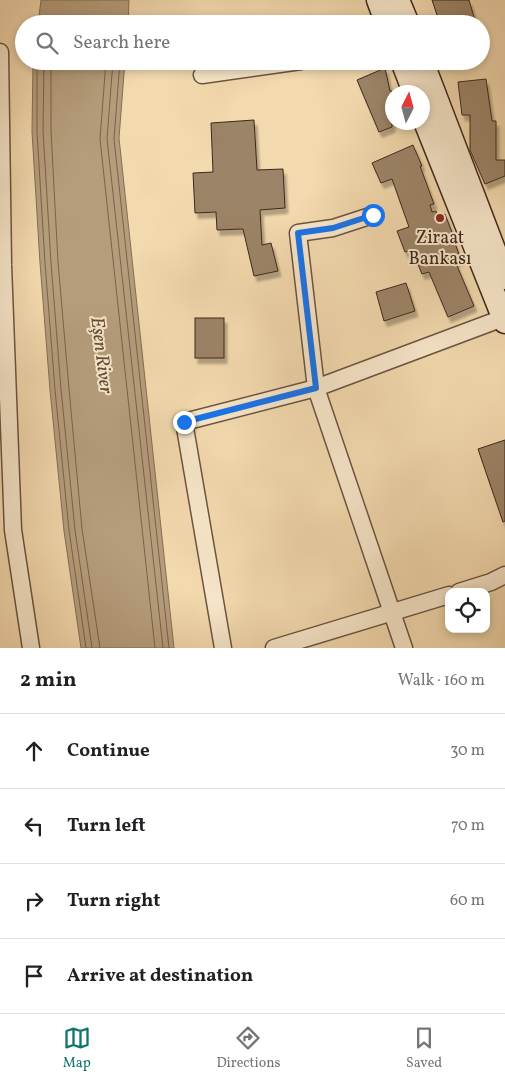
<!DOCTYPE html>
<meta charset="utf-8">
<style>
body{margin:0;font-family:Vollkorn,serif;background:#f6f6f6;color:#202124}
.controls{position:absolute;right:15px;bottom:15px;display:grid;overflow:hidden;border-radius:10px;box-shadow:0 2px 8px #0003}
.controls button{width:45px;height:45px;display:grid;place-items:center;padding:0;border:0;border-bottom:1px solid #e0e0e0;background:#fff;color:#202124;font:25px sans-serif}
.compass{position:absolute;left:385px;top:85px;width:45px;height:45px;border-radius:50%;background:#fff;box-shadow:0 2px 8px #0003;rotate:6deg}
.stop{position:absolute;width:15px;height:15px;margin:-11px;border:4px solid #1a73e8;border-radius:50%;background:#fff}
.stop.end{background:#1a73e8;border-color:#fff;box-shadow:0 1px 5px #0008}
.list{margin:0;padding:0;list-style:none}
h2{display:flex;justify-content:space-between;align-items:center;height:65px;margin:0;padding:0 20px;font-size:21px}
h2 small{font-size:16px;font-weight:400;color:#757577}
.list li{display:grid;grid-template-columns:32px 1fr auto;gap:15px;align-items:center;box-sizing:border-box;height:75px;padding:0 20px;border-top:1px solid #e0e0e0}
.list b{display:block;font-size:19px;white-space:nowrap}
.list em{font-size:16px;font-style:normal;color:#757577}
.icon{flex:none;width:28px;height:28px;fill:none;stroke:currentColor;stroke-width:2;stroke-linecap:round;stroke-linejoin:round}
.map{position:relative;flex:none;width:505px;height:648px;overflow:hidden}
.search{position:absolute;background:#fff;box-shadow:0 2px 8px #0003;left:15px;right:15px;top:15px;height:55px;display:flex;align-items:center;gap:12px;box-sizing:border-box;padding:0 18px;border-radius:28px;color:#757577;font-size:19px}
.sheet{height:365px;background:#fff}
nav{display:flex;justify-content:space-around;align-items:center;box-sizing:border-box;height:70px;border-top:1px solid #e0e0e0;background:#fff;font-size:14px;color:#757577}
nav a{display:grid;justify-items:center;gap:2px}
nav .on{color:#0f766e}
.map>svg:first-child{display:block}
.water{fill:#b59d7c;stroke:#856e55}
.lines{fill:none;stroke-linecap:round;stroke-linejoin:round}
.shore{stroke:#7a624c;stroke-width:1}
.building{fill:#9c8467;stroke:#3e281b;filter:url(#shadow)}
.street-casing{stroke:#6b5440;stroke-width:19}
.secondary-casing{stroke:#3e281b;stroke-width:25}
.street{stroke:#f7e6ca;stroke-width:16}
.secondary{stroke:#f7e6ca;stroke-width:22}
.route{stroke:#1a73e8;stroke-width:6}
.poi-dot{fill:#8f2418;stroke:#f7e6ca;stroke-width:2}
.labels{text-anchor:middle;stroke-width:4;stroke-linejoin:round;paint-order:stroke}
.poi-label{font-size:18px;fill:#3e281b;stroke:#f7e6ca}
.water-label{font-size:19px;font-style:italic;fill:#624b38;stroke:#f7e6ca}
</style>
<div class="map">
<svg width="505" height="648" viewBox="0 0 505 648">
<defs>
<filter id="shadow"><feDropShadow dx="3" dy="5.5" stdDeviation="1" flood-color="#0004"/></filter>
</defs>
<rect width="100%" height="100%" fill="#f3d9ae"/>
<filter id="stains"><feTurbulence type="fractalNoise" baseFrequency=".004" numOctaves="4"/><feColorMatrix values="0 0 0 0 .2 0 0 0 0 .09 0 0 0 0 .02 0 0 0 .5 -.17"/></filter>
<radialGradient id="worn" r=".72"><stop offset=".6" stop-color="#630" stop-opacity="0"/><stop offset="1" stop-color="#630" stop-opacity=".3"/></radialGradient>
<!-- water -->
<g class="water">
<polygon points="41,0 129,0 128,24 38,24"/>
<polygon points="33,61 125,61 119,138 174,648 81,648 64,531 50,390 40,263 32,132"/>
</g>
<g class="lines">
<!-- shore -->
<g class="shore">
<polyline points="37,61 37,132 45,263 55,390 69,530 86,648"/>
<polyline points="44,61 43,131 51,263 61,389 75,530 92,648"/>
<polyline points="51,61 51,131 58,262 69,389 82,529 100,648"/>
<polyline points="106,61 100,139 155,648"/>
<polyline points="113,61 107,139 163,648"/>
<polyline points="120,61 114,139 169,648"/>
</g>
</g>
<!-- building -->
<g class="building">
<polygon points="432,0 469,0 476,24 440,24"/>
<polygon points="385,68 390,91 392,91 392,127 379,132 357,80"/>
<polygon points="486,79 492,121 496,121 496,160 505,160 505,176 485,184 470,150 470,115 462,115 458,82"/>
<polygon points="254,120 257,170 283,169 285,208 260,210 262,245 271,243 278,271 254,276 243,229 217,230 216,212 195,213 193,173 213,172 211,123"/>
<polygon points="413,145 422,166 420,166 434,204 430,205 432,212 436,211 438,216 445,214 453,235 452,236 461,259 455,261 474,306 448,317 429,272 422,274 412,250 405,252 397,231 409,227 392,179 381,183 372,163"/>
<polygon points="406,283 415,311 384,321 376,292"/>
<rect x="195" y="318" width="29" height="40"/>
<polygon points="505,440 505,521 503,522 478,449"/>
</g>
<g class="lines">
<defs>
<g id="street">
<polyline points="0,52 3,265 13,530 31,648"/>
<polyline points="202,75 301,61"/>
<polyline points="373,215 333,228 298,233 316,388 404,648"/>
<polyline points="459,592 491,582 505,575"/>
<polyline points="223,648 184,422 316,388 503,318"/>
<polyline points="274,648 449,595"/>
</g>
<g id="secondary">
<polyline points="378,0 387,24"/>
<polyline points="398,0 408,24"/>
<polyline points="402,61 414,92"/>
<polyline points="422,61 505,278"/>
<polyline points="422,114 505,322"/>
</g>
</defs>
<!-- street casing -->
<use href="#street" class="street-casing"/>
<!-- secondary casing -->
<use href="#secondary" class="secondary-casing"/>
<!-- street -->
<use href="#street" class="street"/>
<!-- secondary -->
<use href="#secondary" class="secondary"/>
</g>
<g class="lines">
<!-- route -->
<polyline class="route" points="184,422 316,388 298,233 333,228 373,215"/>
</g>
<!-- markers -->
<circle class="poi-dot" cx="440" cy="218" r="5"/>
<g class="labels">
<!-- poi labels -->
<g class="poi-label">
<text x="440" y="243">Ziraat<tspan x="440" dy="21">Bankası</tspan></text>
</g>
<!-- water labels -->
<g class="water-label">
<text transform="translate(103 355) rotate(83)" y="7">Eşen River</text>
</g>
</g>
<rect width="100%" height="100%" filter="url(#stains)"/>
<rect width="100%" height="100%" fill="url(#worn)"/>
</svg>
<div class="controls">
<button><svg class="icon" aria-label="locate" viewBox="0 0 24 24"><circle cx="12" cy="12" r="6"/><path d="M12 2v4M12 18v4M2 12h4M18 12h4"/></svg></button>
</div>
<svg class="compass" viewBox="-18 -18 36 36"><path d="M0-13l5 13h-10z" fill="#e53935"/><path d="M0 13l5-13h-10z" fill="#757577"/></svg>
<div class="stop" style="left:373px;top:215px"></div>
<div class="stop end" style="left:184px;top:422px"></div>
<div class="search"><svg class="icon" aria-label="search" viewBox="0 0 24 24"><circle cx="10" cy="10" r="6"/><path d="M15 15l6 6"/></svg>Search here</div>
</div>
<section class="sheet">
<h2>2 min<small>Walk · 160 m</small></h2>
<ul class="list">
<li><svg class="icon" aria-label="ahead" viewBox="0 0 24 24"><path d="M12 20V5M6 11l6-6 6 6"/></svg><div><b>Continue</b></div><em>30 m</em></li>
<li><svg class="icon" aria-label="left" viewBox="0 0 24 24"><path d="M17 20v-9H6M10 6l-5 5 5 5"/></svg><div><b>Turn left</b></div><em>70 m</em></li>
<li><svg class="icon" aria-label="right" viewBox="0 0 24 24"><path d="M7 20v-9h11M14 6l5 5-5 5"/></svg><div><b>Turn right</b></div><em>60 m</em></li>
<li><svg class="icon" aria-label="arrive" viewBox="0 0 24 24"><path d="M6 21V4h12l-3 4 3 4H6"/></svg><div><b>Arrive at destination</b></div></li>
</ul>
</section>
<nav>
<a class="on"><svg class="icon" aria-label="map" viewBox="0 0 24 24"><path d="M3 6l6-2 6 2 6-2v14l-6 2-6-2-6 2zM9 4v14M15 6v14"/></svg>Map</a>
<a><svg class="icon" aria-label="directions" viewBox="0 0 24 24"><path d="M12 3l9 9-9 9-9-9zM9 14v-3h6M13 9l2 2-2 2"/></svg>Directions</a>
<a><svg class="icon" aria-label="saved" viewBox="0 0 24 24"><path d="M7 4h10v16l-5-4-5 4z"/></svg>Saved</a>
</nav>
